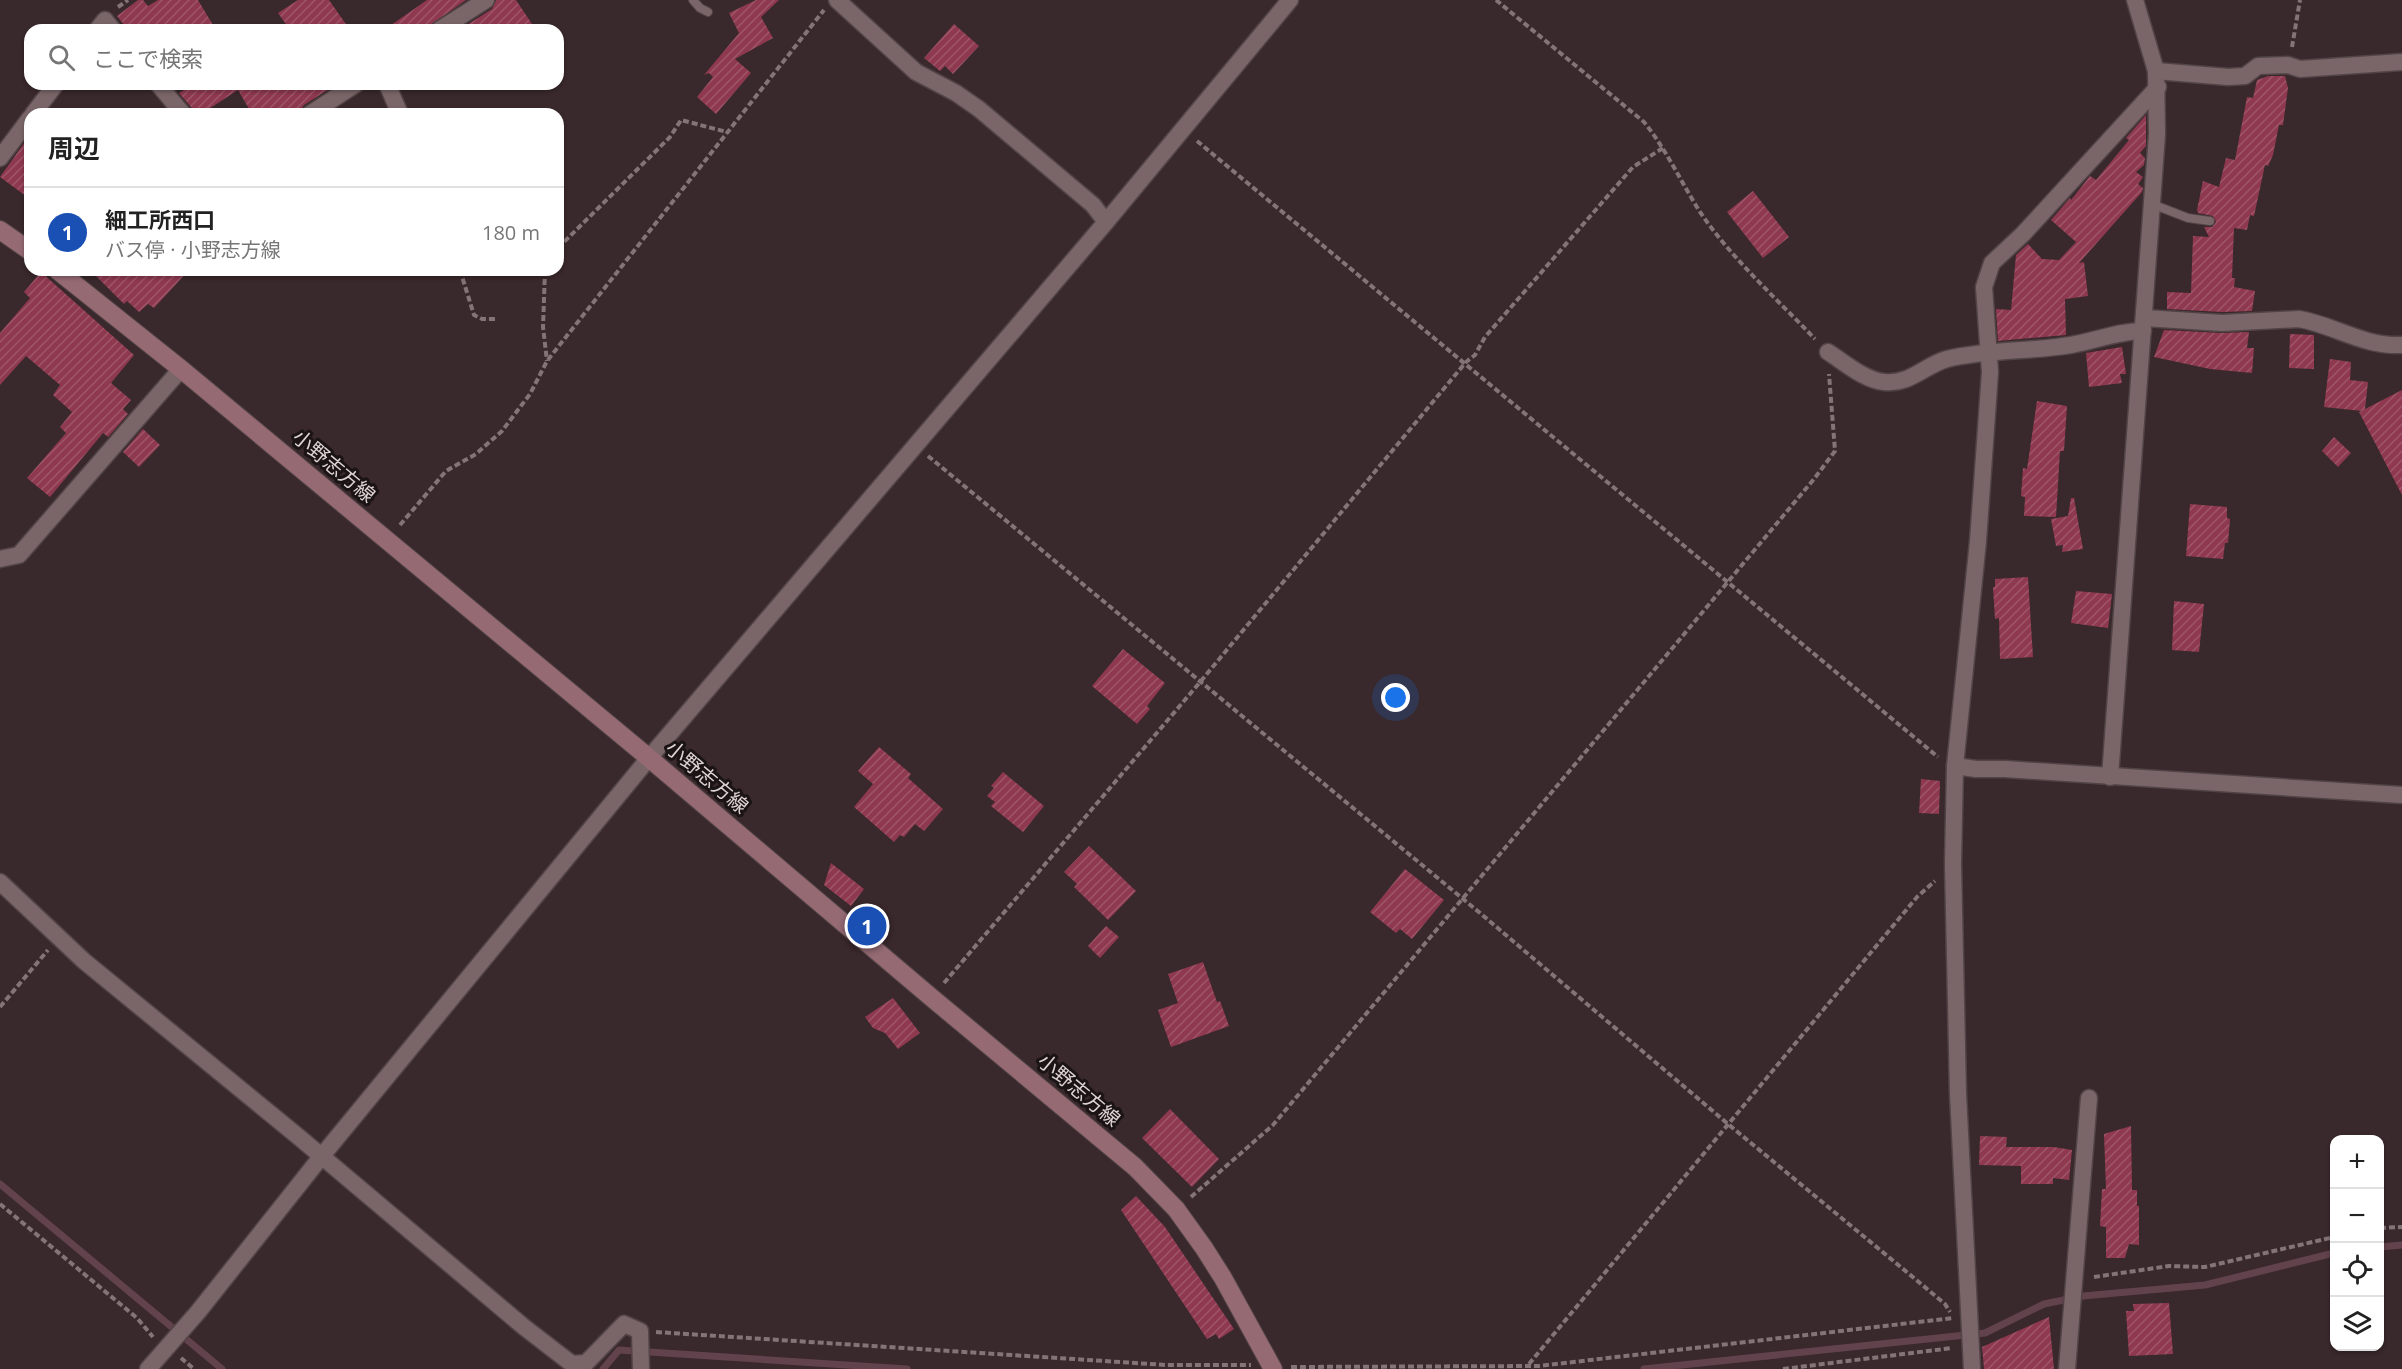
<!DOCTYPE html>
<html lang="ja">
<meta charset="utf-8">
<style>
body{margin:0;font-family:"Open Sans","Noto Sans JP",sans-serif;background:#f2f2f2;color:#222}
.controls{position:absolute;right:18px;bottom:18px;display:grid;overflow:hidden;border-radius:12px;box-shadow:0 2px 4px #0004}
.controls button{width:54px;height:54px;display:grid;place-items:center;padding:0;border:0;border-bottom:2px solid #e0e0e0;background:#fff;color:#222;font:30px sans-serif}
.you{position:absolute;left:1396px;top:698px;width:21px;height:21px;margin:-15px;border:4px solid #fff;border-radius:50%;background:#1a73e8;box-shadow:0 0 0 9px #1a73e833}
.badge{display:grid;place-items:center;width:39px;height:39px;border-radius:50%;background:#0f766e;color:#fff;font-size:20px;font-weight:700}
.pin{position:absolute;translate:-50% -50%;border:3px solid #fff;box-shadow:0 2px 6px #0006}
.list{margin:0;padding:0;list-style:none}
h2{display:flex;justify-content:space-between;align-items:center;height:78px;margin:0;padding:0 24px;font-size:26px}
h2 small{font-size:20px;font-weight:400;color:#767676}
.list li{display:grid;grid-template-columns:39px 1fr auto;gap:18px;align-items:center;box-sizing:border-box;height:90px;padding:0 24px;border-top:2px solid #e0e0e0}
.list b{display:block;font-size:22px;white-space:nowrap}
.list p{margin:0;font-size:20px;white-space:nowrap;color:#767676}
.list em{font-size:20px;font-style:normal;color:#767676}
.icon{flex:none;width:33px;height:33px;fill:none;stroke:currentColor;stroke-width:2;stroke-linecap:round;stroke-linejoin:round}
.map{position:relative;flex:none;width:2402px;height:1369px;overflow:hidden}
.search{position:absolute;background:#fff;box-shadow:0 2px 4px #0004;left:24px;top:24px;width:540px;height:66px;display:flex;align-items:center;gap:15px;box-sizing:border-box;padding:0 21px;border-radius:18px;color:#767676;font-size:22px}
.panel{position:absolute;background:#fff;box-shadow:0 2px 4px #0004;left:24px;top:108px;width:540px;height:168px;border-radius:18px}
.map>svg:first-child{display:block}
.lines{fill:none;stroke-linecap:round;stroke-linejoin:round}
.stream{stroke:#62424c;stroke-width:7}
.building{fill:url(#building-hatch)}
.lane-casing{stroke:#524446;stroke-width:10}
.street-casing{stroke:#524446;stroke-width:19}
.secondary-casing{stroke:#524446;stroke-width:20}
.path{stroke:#827477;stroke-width:4;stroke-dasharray:6 3;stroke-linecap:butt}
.lane{stroke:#7a6669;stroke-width:8}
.street{stroke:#7a6669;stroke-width:16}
.secondary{stroke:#956a73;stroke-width:18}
.labels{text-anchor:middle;stroke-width:6;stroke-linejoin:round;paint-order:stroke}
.street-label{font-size:20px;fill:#dfd4d5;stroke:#1b1415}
</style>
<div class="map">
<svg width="2402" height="1369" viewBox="0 0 2402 1369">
<defs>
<pattern id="building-hatch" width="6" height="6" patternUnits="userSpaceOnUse" patternTransform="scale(1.5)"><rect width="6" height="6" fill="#8f3950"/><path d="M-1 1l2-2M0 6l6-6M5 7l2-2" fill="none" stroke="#9e5568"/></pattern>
</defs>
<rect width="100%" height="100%" fill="#39282c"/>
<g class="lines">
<!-- stream -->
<g class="stream">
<polyline points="0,1184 222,1369"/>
<polyline points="2380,1247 2402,1245"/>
<polyline points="603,1369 619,1350 907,1369"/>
<polyline points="1644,1369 1985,1333 2044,1304 2083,1296 2205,1285 2334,1253"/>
</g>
</g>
<!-- building -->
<g class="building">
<polygon points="138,0 143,0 148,6 158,0 198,0 216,30 128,30 117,16"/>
<polygon points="298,0 329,0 350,30 290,30 278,13"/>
<polygon points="427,0 466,0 423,30 384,30"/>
<polygon points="496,0 516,0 536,30 459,30 492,9"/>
<polygon points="756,0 779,0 761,17 773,38 735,59 751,73 716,114 697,97 713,77 709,73 704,75 739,33 729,13"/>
<polygon points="954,24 979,46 953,74 945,66 940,71 924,58"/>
<polygon points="2268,76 2285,76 2288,88 2283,125 2279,125 2273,155 2268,166 2265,165 2254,216 2250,215 2247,230 2234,228 2232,278 2235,278 2234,287 2255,291 2252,311 2222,312 2167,309 2167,292 2191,293 2193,236 2209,237 2204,227 2212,227 2216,222 2213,216 2198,213 2197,210 2203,181 2219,187 2226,158 2235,160 2247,97 2253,98 2257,80"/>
<polygon points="194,84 337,84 304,105 298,114 252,114 238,90 201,114 193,114 191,107 179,93"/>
<polygon points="2146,115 2146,146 2140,153 2145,158 2144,165 2136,172 2143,177 2138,184 2143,188 2142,192 2079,263 2084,262 2088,296 2065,299 2066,335 1998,341 1996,309 2011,310 2016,255 2028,244 2042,259 2059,260 2076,242 2051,220 2070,198 2071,200 2090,176 2096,180 2129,140 2126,138"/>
<polygon points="30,135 30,199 0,177"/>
<polygon points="1753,191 1789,237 1763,258 1727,212"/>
<polygon points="90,270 189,270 154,308 148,304 139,312 127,301 124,304"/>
<polygon points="41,272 134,355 111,383 131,400 123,409 128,414 108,437 103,433 50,497 27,478 66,433 60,427 72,412 53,395 60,385 26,356 0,385 0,333 30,298 24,292"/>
<polygon points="2164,330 2221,333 2249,332 2247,348 2254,348 2252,373 2210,369 2154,357"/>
<polygon points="2290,334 2314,335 2314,369 2289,368"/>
<polygon points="2122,347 2126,374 2120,374 2122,383 2089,387 2086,353"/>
<polygon points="2330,359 2351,362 2350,380 2368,382 2365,409 2402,390 2402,495 2359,412 2362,411 2324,407"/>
<polygon points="2037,401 2067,406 2064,451 2060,451 2056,517 2024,516 2025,497 2021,496 2023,468 2027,469"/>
<polygon points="143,429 160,445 139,467 123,452"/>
<polygon points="2334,437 2351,453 2338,467 2322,451"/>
<polygon points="2071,498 2074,498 2083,549 2062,552 2063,545 2056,546 2051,519 2068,516"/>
<polygon points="2190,504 2227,507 2227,518 2230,519 2228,543 2225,543 2223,559 2186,556"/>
<polygon points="2028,577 2033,657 2000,659 1999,618 1995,619 1993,587 1995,587 1995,579"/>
<polygon points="2076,591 2112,594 2108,628 2071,623"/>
<polygon points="2174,601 2204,604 2199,652 2172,650"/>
<polygon points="1123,649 1165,683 1147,706 1150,709 1137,724 1092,686"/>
<polygon points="879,747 911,774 908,778 943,809 924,831 915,824 904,837 900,835 894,842 854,807 873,784 858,771"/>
<polygon points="1003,772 1044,806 1023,832 991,806 995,802 987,796 994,788 991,786"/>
<polygon points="1921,779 1940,781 1939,814 1919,813"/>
<polygon points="1089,846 1136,891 1108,920 1074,887 1077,884 1064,872"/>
<polygon points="831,863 864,889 851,906 824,885"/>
<polygon points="1405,869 1444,900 1412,939 1400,929 1396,933 1370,912"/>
<polygon points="1106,926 1119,937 1100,958 1088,946"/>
<polygon points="1203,962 1217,1002 1220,1001 1229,1026 1171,1047 1158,1010 1178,1003 1168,974"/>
<polygon points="893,998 920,1033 898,1049 885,1033 873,1028 865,1017"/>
<polygon points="1170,1109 1219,1159 1192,1187 1142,1138"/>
<polygon points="2131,1126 2132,1190 2137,1190 2137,1206 2139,1206 2139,1245 2129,1244 2125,1258 2106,1258 2106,1227 2100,1226 2102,1189 2106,1189 2104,1134"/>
<polygon points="1980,1136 2007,1137 2006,1147 2054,1147 2072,1150 2069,1180 2053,1178 2053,1184 2021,1184 2021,1166 1979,1165"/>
<polygon points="1136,1196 1165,1227 1234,1329 1219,1339 1216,1334 1207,1339 1121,1210"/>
<polygon points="2169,1303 2173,1354 2129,1356 2126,1311 2134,1311 2133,1304"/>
<polygon points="2049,1317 2054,1369 1984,1369 1982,1347"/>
</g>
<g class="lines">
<defs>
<g id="lane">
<polyline points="693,0 700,8 708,12"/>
<polyline points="2152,204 2188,218 2210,221"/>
</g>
<g id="street">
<polyline points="837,0 916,72 956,93 979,109 1093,205 1106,222"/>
<polyline points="97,30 105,20 113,30"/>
<polyline points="439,30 486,0"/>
<polyline points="2156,71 2228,77 2245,76 2258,66 2288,65 2300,69 2402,62"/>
<polyline points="158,84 183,114"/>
<polyline points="387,84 400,114"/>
<polyline points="33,114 56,84"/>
<polyline points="310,114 356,84"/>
<polyline points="0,158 30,118"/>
<path d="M2145 318 2222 323 2299 319C2334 325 2364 347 2402 345"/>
<path d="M1828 352C1844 362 1864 380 1884 382 1910 385 1925 365 1947 359 1990 349 2029 352 2071 345 2095 341 2118 331 2143 331"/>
<polyline points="0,559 19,555 181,369"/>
<polyline points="1955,766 1976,769 2005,769 2402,795"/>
<polyline points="2110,777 2157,134 2156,71 2135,0"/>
<polyline points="0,882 84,961 300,1138 524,1327 572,1364 586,1363 624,1324 640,1331 641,1369"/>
<polyline points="148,1369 198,1312 321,1157 649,758 1106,222 1290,0"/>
<polyline points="1972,1369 1958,1094 1953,864 1955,766 1978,541 1990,372 1984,287 1992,263 2023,234 2158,87"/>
<polyline points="2067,1369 2089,1098"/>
</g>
<g id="secondary">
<polyline points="0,230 30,251"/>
<polyline points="57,270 181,369 649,758 932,998 1135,1167 1176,1209 1204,1248 1223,1278 1273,1369"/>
</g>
</defs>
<!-- lane casing -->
<use href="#lane" class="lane-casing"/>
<!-- street casing -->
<use href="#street" class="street-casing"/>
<!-- secondary casing -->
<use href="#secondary" class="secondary-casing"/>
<!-- path -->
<g class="path">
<path d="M1496 0 1644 122C1666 149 1681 182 1700 212 1732 259 1776 298 1815 339"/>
<polyline points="118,7 128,0"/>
<polyline points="2292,47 2300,0"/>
<polyline points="1197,141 1938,757"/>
<polyline points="558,248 670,137 681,120 727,132"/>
<polyline points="460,270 474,315 482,319 497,319"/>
<polyline points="545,270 543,327 547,361"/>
<polyline points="928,456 1480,913 1728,1124 1914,1278 1945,1304 1950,1312"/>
<polyline points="400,525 446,471 476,454 502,431 530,394 547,361 824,10"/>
<polyline points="944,983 1201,681 1466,362 1475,355 1485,337 1633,167 1663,148"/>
<polyline points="0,1007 48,950"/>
<polyline points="1191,1197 1273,1125 1814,479 1835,451 1829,374"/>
<polyline points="0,1204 137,1318 153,1337"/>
<polyline points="2380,1228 2402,1227"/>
<polyline points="2094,1277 2169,1266 2205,1267 2334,1237"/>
<polyline points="656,1332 1166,1365 1251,1365"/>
<polyline points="181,1358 194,1369"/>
<polyline points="1529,1364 1917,897 1935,881"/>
<polyline points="1291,1367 1539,1366 1953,1318"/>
<polyline points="1783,1369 1952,1348"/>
</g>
<!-- lane -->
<use href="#lane" class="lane"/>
<!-- street -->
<use href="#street" class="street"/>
<!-- secondary -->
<use href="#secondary" class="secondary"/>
</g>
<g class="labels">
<!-- street labels -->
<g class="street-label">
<text transform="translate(334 466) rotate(40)" y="7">小野志方線</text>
<text transform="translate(707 777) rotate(40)" y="7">小野志方線</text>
<text transform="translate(1079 1090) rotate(40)" y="7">小野志方線</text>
</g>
</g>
</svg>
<div class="controls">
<button>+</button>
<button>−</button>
<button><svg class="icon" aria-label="locate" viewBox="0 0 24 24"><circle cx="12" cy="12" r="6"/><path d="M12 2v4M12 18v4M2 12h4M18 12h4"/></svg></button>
<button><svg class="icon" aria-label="layers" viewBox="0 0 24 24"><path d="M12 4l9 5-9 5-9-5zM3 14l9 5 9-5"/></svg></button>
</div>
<div class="you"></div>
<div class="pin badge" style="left:867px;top:926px;background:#1a4fb4">1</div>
<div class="search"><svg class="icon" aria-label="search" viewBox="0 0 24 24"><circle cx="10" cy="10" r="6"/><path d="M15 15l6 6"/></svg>ここで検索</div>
<section class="panel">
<h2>周辺<small></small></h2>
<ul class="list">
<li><span class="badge" style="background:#1a4fb4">1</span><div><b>細工所西口</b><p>バス停 · 小野志方線</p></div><em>180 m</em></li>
</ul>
</section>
</div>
